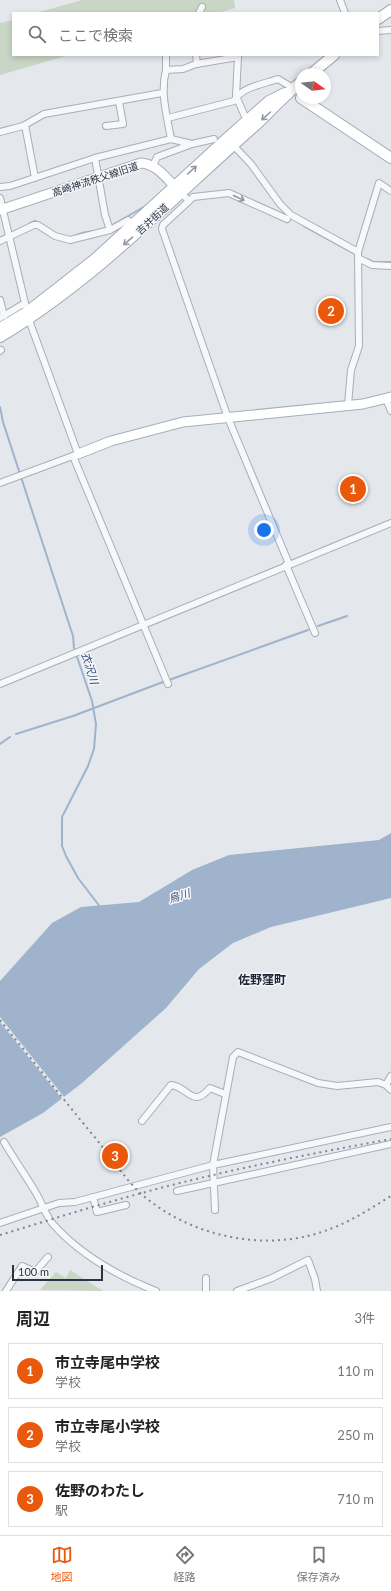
<!DOCTYPE html>
<html lang="ja">
<meta charset="utf-8">
<style>
body{margin:0;font-family:Lato,"Noto Sans JP",sans-serif;background:#f2f2f2;color:#222}
.compass{position:absolute;left:295px;top:68px;width:36px;height:36px;border-radius:50%;background:#fff;box-shadow:0 2px 6px #0003;rotate:104deg}
.scale{position:absolute;left:12px;bottom:10px;width:91px;box-sizing:border-box;padding-left:4px;border:2px solid #2b3445;border-top:0;font-size:11px;line-height:14px;white-space:nowrap;color:#2b3445;-webkit-text-stroke:3px #f4f6f9;paint-order:stroke}
.you{position:absolute;left:264px;top:530px;width:14px;height:14px;margin:-10px;border:3px solid #fff;border-radius:50%;background:#1a73e8;box-shadow:0 0 0 6px #1a73e833}
.badge{display:grid;place-items:center;width:26px;height:26px;border-radius:50%;background:#ea580c;color:#fff;font-size:13px;font-weight:700}
.pin{position:absolute;translate:-50% -50%;border:2px solid #fff;box-shadow:0 1px 4px #0006}
.list{margin:0;padding:0;list-style:none}
h2{display:flex;justify-content:space-between;align-items:center;height:52px;margin:0;padding:0 16px;font-size:17px}
h2 small{font-size:13px;font-weight:400;color:#767676}
.list li{display:grid;grid-template-columns:26px 1fr auto;gap:12px;align-items:center;box-sizing:border-box;height:56px;margin:0 8px 8px;padding:0 8px;border:1px solid #e0e0e0;border-radius:0px}
.list b{display:block;font-size:15px;white-space:nowrap}
.list p{margin:0;font-size:13px;white-space:nowrap;color:#767676}
.list em{font-size:13px;font-style:normal;color:#767676}
.icon{flex:none;width:22px;height:22px;fill:none;stroke:currentColor;stroke-width:2;stroke-linecap:round;stroke-linejoin:round}
.map{position:relative;flex:none;width:391px;height:1291px;overflow:hidden}
.search{position:absolute;background:#fff;box-shadow:0 2px 6px #0003;left:12px;right:12px;top:12px;height:44px;display:flex;align-items:center;gap:10px;box-sizing:border-box;padding:0 14px;border-radius:0px;color:#767676;font-size:15px}
.sheet{height:244px;background:#fff}
nav{display:flex;justify-content:space-around;align-items:center;box-sizing:border-box;height:56px;border-top:1px solid #e0e0e0;background:#fff;font-size:11px;color:#767676}
nav a{display:grid;justify-items:center;gap:2px}
nav .on{color:#ea580c}
.map>svg:first-child{display:block}
.green{fill:#c9d6c5}
.water{fill:#9fb4cc}
.pier{fill:#e4e7ec}
.lines{fill:none;stroke-linecap:round;stroke-linejoin:round}
.stream{stroke:#9fb4cc;stroke-width:2}
.street-casing{stroke:#a9aeb7;stroke-width:8}
.secondary-casing{stroke:#a9aeb7;stroke-width:11}
.primary-casing{stroke:#a3abb8;stroke-width:12}
.street{stroke:#f7f8fa;stroke-width:6}
.secondary{stroke:#fff;stroke-width:9}
.primary{stroke:#fff;stroke-width:10}
.rail{stroke:#7d8696;stroke-width:2;stroke-dasharray:2 4;stroke-linecap:butt}
.oneway{stroke:#959aa2}
.oneway2{stroke:#9196a0}
.labels{text-anchor:middle;stroke-width:3;stroke-linejoin:round;paint-order:stroke}
.street-label{font-size:10px;fill:#2b3445;stroke:#f4f6f9}
.water-label{font-size:11px;font-style:italic;fill:#34527a;stroke:#f4f6f9}
.quarter-label{font-size:12px;font-weight:bold;fill:#1d2536;stroke:#f4f6f9}
</style>
<div class="map">
<svg width="391" height="1291" viewBox="0 0 391 1291">
<rect width="100%" height="100%" fill="#e4e7ec"/>
<!-- green -->
<g class="green">
<polygon points="82,0 234,0 235,8 218,13 36,13"/>
<polygon points="13,20 13,55 69,55 0,75 0,23"/>
<polygon points="70,1270 103,1291 40,1290 56,1272 66,1278"/>
</g>
<!-- water -->
<polygon class="water" points="391,833 391,898 271,927 233,943 199,969 166,1008 82,1083 43,1113 0,1137 0,981 52,923 81,907 139,902 192,870 229,855 379,840"/>
<!-- pier -->
<polygon class="pier" points="0,1017 65,1098 63,1100 0,1022"/>
<g class="lines">
<!-- stream -->
<g class="stream">
<polyline points="29,224 35,221 39,223"/>
<polyline points="304,226 357,255"/>
<polyline points="109,227 149,204"/>
<polyline points="73,237 82,233 94,231"/>
<polyline points="367,259 373,262 391,262"/>
<polyline points="0,407 3,422 73,636 74,648 92,701 96,724 94,749 88,766 62,817 62,846 66,856 78,878 101,908"/>
<polyline points="318,626 347,616"/>
<polyline points="169,680 308,630"/>
<polyline points="16,734 73,716 163,682"/>
<polyline points="0,744 10,737"/>
</g>
<defs>
<g id="street">
<polyline points="340,0 345,13"/>
<polyline points="199,13 202,7"/>
<polyline points="378,31 391,30"/>
<polyline points="196,55 197,64"/>
<polyline points="166,70 166,55"/>
<path d="M168 118 234 101C241 87 264 84 278 79L293 88"/>
<polyline points="25,125 35,178"/>
<polyline points="106,126 123,124 119,102"/>
<polyline points="0,132 23,126 44,114 162,93"/>
<polyline points="192,144 214,139"/>
<polyline points="233,145 251,164 280,204 291,215 358,252"/>
<polyline points="95,158 105,215 110,230"/>
<polyline points="153,166 157,157 192,144 171,139"/>
<path d="M0 187 10 186 95 158 171 139C167 116 160 93 166 70L183 69 196 64 238 57 236 96 247 121"/>
<polyline points="181,193 189,201 163,225 162,229 228,418 289,564"/>
<polyline points="0,198 29,320 78,454 0,483"/>
<polyline points="189,201 193,197 229,193 287,219"/>
<polyline points="0,241 34,225 38,225 55,236 70,240 110,230 128,220 135,224"/>
<polyline points="358,258 372,265 391,266"/>
<polyline points="0,300 4,316"/>
<polyline points="0,318 25,303"/>
<polyline points="0,351 1,350"/>
<polyline points="386,399 391,411"/>
<polyline points="348,405 351,370 359,346 358,252 379,183 391,191"/>
<polyline points="73,456 168,684"/>
<polyline points="286,565 315,633"/>
<polyline points="0,684 391,523"/>
<polyline points="386,1085 391,1076"/>
<path d="M142 1121 171 1085C189 1087 192 1109 210 1088L225 1094"/>
<path d="M4 1142C14 1159 26 1176 36 1193 42 1203 45 1214 52 1223 79 1254 118 1276 156 1291"/>
<polyline points="177,1191 391,1144"/>
<polyline points="93,1197 97,1212 126,1205"/>
<polyline points="215,1210 213,1165 233,1057 238,1052 318,1083 337,1086 378,1082 386,1085 391,1090"/>
<polyline points="0,1223 59,1203 75,1202 213,1165 391,1127"/>
<polyline points="6,1291 22,1266 35,1272 48,1257"/>
<polyline points="206,1291 206,1278"/>
<polyline points="237,1291 272,1278 308,1260 315,1279 317,1291"/>
</g>
<g id="secondary">
<path d="M0 210 141 163C157 164 167 179 178 190"/>
<polyline points="78,454 111,441 183,422 363,404 391,397"/>
</g>
<g id="primary">
<polyline points="378,19 391,10"/>
<polyline points="311,74 334,55"/>
<polyline points="301,98 391,158"/>
<polyline points="0,328 27,312 95,259 225,140 269,101 285,93"/>
<path d="M0 337C96 279 173 198 257 124 272 110 285 95 301 82"/>
</g>
</defs>
<!-- street casing -->
<use href="#street" class="street-casing"/>
<!-- secondary casing -->
<use href="#secondary" class="secondary-casing"/>
<!-- primary casing -->
<use href="#primary" class="primary-casing"/>
<!-- street -->
<use href="#street" class="street"/>
<!-- secondary -->
<use href="#secondary" class="secondary"/>
<!-- primary -->
<use href="#primary" class="primary"/>
<!-- rail -->
<g class="rail">
<path d="M0 1020C32 1060 64 1100 97 1140 110 1156 123 1176 138 1191 188 1237 267 1254 330 1229 352 1221 371 1208 391 1196"/>
<path d="M0 1235C43 1222 87 1208 131 1196 216 1172 304 1155 391 1139"/>
</g>
</g>
<!-- one-way arrows -->
<defs><path id="oneway-shaft" d="M-6 0H5M1.5-3L5.5 0L1.5 3" fill="none" stroke-width="1.6" stroke-linecap="round" stroke-linejoin="round"/></defs>
<g class="oneway">
<use href="#oneway-shaft" transform="translate(266 116) rotate(138)"/>
<use href="#oneway-shaft" transform="translate(192 170) rotate(-42)"/>
<use href="#oneway-shaft" transform="translate(128 241) rotate(139)"/>
</g>
<use class="oneway2" href="#oneway-shaft" transform="translate(239 198) rotate(25)"/>
<g class="labels">
<!-- street labels -->
<g class="street-label">
<text transform="translate(95 179) rotate(-18)" y="4">高崎神流秩父線旧道</text>
<text transform="translate(152 219) rotate(-43)" y="4">吉井街道</text>
</g>
<!-- water labels -->
<g class="water-label">
<text transform="translate(90 668) rotate(73)" y="4">衣沢川</text>
<text transform="translate(179 896) rotate(-17)" y="4">烏川</text>
</g>
<!-- quarter labels -->
<g class="quarter-label">
<text x="262" y="984">佐野窪町</text>
</g>
</g>
</svg>
<svg class="compass" viewBox="-18 -18 36 36"><path d="M0-13l5 13h-10z" fill="#e53935"/><path d="M0 13l5-13h-10z" fill="#767676"/></svg>
<div class="scale">100 m</div>
<div class="you"></div>
<div class="pin badge" style="left:353px;top:489px">1</div>
<div class="pin badge" style="left:331px;top:311px">2</div>
<div class="pin badge" style="left:115px;top:1156px">3</div>
<div class="search"><svg class="icon" aria-label="search" viewBox="0 0 24 24"><circle cx="10" cy="10" r="6"/><path d="M15 15l6 6"/></svg>ここで検索</div>
</div>
<section class="sheet">
<h2>周辺<small>3件</small></h2>
<ul class="list">
<li><span class="badge">1</span><div><b>市立寺尾中学校</b><p>学校</p></div><em>110 m</em></li>
<li><span class="badge">2</span><div><b>市立寺尾小学校</b><p>学校</p></div><em>250 m</em></li>
<li><span class="badge">3</span><div><b>佐野のわたし</b><p>駅</p></div><em>710 m</em></li>
</ul>
</section>
<nav>
<a class="on"><svg class="icon" aria-label="map" viewBox="0 0 24 24"><path d="M3 6l6-2 6 2 6-2v14l-6 2-6-2-6 2zM9 4v14M15 6v14"/></svg>地図</a>
<a><svg class="icon" aria-label="directions" viewBox="0 0 24 24"><path d="M12 3l9 9-9 9-9-9zM9 14v-3h6M13 9l2 2-2 2"/></svg>経路</a>
<a><svg class="icon" aria-label="saved" viewBox="0 0 24 24"><path d="M7 4h10v16l-5-4-5 4z"/></svg>保存済み</a>
</nav>
